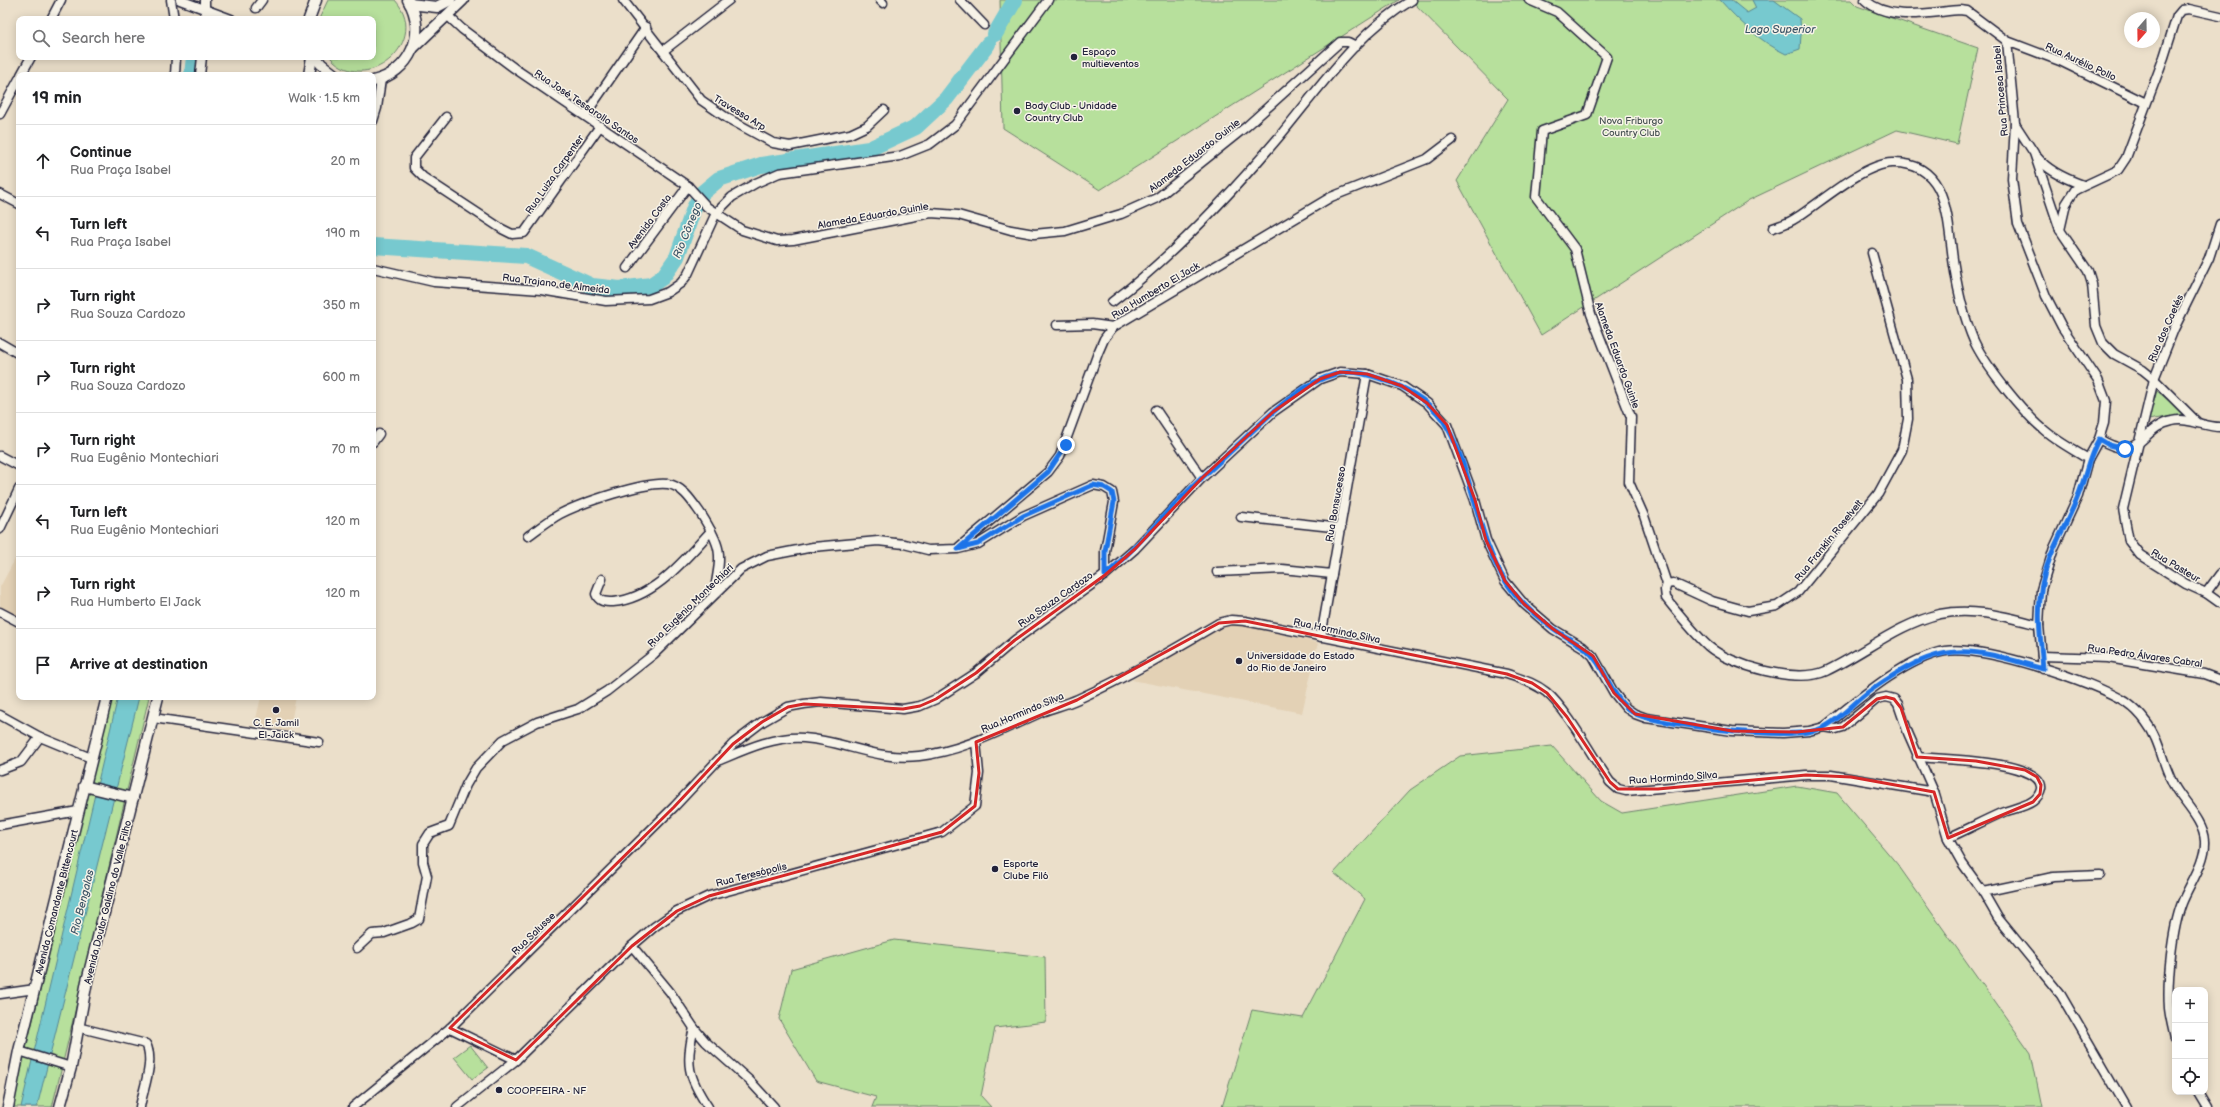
<!DOCTYPE html>
<meta charset="utf-8">
<style>
body{margin:0;font-family:"Balsamiq Sans",sans-serif;background:#f6f6f6;color:#202124}
.controls{position:absolute;right:12px;bottom:12px;display:grid;overflow:hidden;border-radius:8px;box-shadow:0 2px 10px #0003}
.controls button{width:36px;height:36px;display:grid;place-items:center;padding:0;border:0;border-bottom:1px solid #e0e0e0;background:#fff;color:#202124;font:20px sans-serif}
.compass{position:absolute;left:2124px;top:12px;width:36px;height:36px;border-radius:50%;background:#fff;box-shadow:0 2px 10px #0003;rotate:200deg}
.stop{position:absolute;width:12px;height:12px;margin:-9px;border:3px solid #1a73e8;border-radius:50%;background:#fff}
.stop.end{background:#1a73e8;border-color:#fff;box-shadow:0 1px 4px #0008}
.list{margin:0;padding:0;list-style:none}
h2{display:flex;justify-content:space-between;align-items:center;height:52px;margin:0;padding:0 16px;font-size:17px}
h2 small{font-size:13px;font-weight:400;color:#757577}
.list li{display:grid;grid-template-columns:26px 1fr auto;gap:12px;align-items:center;box-sizing:border-box;height:72px;padding:0 16px;border-top:1px solid #e0e0e0}
.list b{display:block;font-size:15px;white-space:nowrap}
.list p{margin:0;font-size:13px;white-space:nowrap;color:#757577}
.list em{font-size:13px;font-style:normal;color:#757577}
.icon{flex:none;width:22px;height:22px;fill:none;stroke:currentColor;stroke-width:2;stroke-linecap:round;stroke-linejoin:round}
.map{position:relative;flex:none;width:2220px;height:1107px;overflow:hidden}
.search{position:absolute;background:#fff;box-shadow:0 2px 10px #0003;left:16px;top:16px;width:360px;height:44px;display:flex;align-items:center;gap:10px;box-sizing:border-box;padding:0 14px;border-radius:8px;color:#757577;font-size:15px}
.panel{position:absolute;background:#fff;box-shadow:0 2px 10px #0003;left:16px;top:72px;width:360px;height:628px;border-radius:8px}
.map>svg:first-child{display:block}
.built{fill:#e3d1b5}
.green{fill:#b7e09c;stroke:#6c816c}
.water{fill:#77c9cf;stroke:#558694}
.lines{fill:none;stroke-linecap:round;stroke-linejoin:round}
.river{stroke:#77c9cf;stroke-width:16}
.minor-casing{stroke:#22223b;stroke-width:11}
.major-casing{stroke:#22223b;stroke-width:13}
.minor{stroke:#f7f3e8;stroke-width:8}
.major{stroke:#f7f3e8;stroke-width:10}
.route{stroke:#1a73e8;stroke-width:5}
.marked{fill:none;stroke:#d62828;stroke-width:3;stroke-linejoin:round}
.poi-dot{fill:#22223b;stroke:#f7f3e8;stroke-width:1.5}
.labels{text-anchor:middle;stroke-width:3;stroke-linejoin:round;paint-order:stroke}
.poi-label{font-size:10px;fill:#22223b;stroke:#f7f3e8;text-anchor:start}
.street-label{font-size:10px;fill:#22223b;stroke:#f7f3e8}
.park-label{font-size:10px;fill:#475253;stroke:#f7f3e8}
.water-label{font-size:11px;font-style:italic;fill:#3c5467;stroke:#f7f3e8}
</style>
<div class="map">
<svg width="2220" height="1107" viewBox="0 0 2220 1107">
<rect width="100%" height="100%" fill="#ebdfca"/>
<filter id="ink" filterUnits="userSpaceOnUse"><feTurbulence type="fractalNoise" baseFrequency=".025" numOctaves="2"/><feDisplacementMap in="SourceGraphic" scale="8" xChannelSelector="R" yChannelSelector="G"/><feConvolveMatrix kernelMatrix="1 2 1 2 8 2 1 2 1" color-interpolation-filters="sRGB"/></filter>
<g filter="url(#ink)">
<!-- built -->
<g class="built">
<polygon points="19,552 19,618 0,607 0,587"/>
<polygon points="1230,622 1318,643 1302,713 1132,680"/>
<polygon points="261,697 296,697 289,732 255,723"/>
</g>
<!-- green -->
<g class="green">
<path d="M328 0H395C432 41 366 98 330 57H373V19H319Z"/>
<polygon points="1000,0 1399,0 1100,190 1003,128"/>
<polygon points="1411,0 1851,0 1857,6 1978,48 1957,144 1897,130 1749,200 1541,335 1457,181 1508,99"/>
<polygon points="2157,391 2185,414 2148,420"/>
<polygon points="111,697 149,697 60,1075 52,1107 12,1107"/>
<polygon points="1552,746 1601,801 1622,813 1797,786 1837,793 1898,865 2031,1053 2042,1107 1222,1107 1252,1010 1303,1018 1365,899 1334,873 1410,790 1460,756"/>
<polygon points="894,940 1045,957 1046,1022 995,1028 981,1096 991,1107 872,1107 876,1097 816,1081 779,1019 791,969"/>
<polygon points="470,1045 488,1068 472,1079 454,1057"/>
</g>
<!-- water -->
<g class="water">
<path d="M1720 0H1731L1747 13 1756 8 1752 0H1774L1800 19 1801 35 1800 49 1786 54C1760 42 1738 20 1720 0Z"/>
<polygon points="118,697 139,697 37,1107 21,1107"/>
</g>
<g class="lines">
<!-- river -->
<g class="river">
<polyline points="995,34 1015,0"/>
<polyline points="192,75 194,57"/>
<polyline points="373,246 526,256 592,286 620,289 651,285 663,277 677,257 694,208 702,193 719,179 761,165 869,149 916,127 946,99 988,44"/>
</g>
<defs>
<g id="minor">
<polyline points="171,0 174,19"/>
<polyline points="180,0 231,19"/>
<polyline points="205,0 205,19"/>
<polyline points="623,0 701,100 727,118 773,143 790,146 850,134 867,126 884,110"/>
<polyline points="880,0 883,3"/>
<polyline points="960,0 984,25"/>
<polyline points="1529,0 1557,12 1607,57 1587,115 1542,131 1536,197 1575,249 1591,314 1631,417 1629,482 1644,516 1667,584"/>
<path d="M1865 0C1889 22 1930 12 1960 10L1967 11 2007 41 2060 61 2146 103"/>
<polyline points="256,8 262,0"/>
<polyline points="447,15 462,29 514,68 688,186 707,207 742,230 777,241 793,240 931,213 958,215 1011,230 1034,234 1065,231 1121,214 1157,198 1247,126 1340,42 1348,42 1356,46"/>
<polyline points="51,19 61,0"/>
<polyline points="2007,41 2015,123 2012,179 2018,224 2046,296 2062,327 2098,380 2106,401 2104,423 2099,439 2088,459 2078,496 2054,548 2041,590 2039,625 2043,669"/>
<polyline points="663,51 729,0"/>
<polyline points="21,75 31,57"/>
<polyline points="175,75 176,57"/>
<polyline points="200,75 202,57"/>
<polyline points="0,114 19,79"/>
<polyline points="585,115 646,27"/>
<polyline points="446,117 414,158 414,168 423,177 502,229 512,234 524,233 600,126"/>
<polyline points="373,121 377,108 381,79"/>
<polyline points="2015,124 2034,153 2060,230 2088,271 2092,284 2096,326 2103,343 2114,354 2143,370 2154,379 2198,423"/>
<path d="M2037 157C2048 171 2066 179 2083 185"/>
<polyline points="0,194 19,204"/>
<polyline points="2220,224 2209,258 2174,329 2154,379 2123,509 2129,541 2140,555 2186,584 2206,593 2220,603"/>
<path d="M1773 228C1781 225 1789 223 1796 218 1820 203 1863 164 1892 163 1951 161 1947 224 1954 266 1958 291 1964 318 1974 341 1986 367 2022 411 2043 429 2056 441 2074 450 2088 459"/>
<polyline points="2060,230 2066,204 2075,190 2118,170 2126,158 2164,57 2177,16 2182,10 2189,9 2220,16"/>
<path d="M1872 253 1907 379 1908 419 1902 450 1878 494 1798 592 1777 606 1748 611 1712 601 1673 583 1667 584 1665 590 1666 598C1679 614 1693 632 1708 646 1731 666 1798 684 1826 671 1864 653 1898 624 1940 614 1973 607 2007 617 2039 625"/>
<polyline points="373,268 434,282 541,290 606,301 649,299 668,292 681,283 688,274 716,213 732,197 756,183 779,173 900,156 930,144 955,125 1048,0"/>
<polyline points="627,268 688,186"/>
<path d="M1112 302C1173 256 1228 197 1278 138 1319 89 1356 33 1412 0"/>
<polyline points="1057,325 1092,324 1113,327"/>
<polyline points="0,343 19,354"/>
<polyline points="1156,410 1202,478"/>
<path d="M2099 439C2142 465 2140 427 2172 421 2188 417 2204 427 2220 427"/>
<polyline points="373,442 379,434"/>
<polyline points="0,456 19,466"/>
<polyline points="1241,517 1341,528"/>
<polyline points="0,529 19,489"/>
<path d="M528 536C538 529 549 520 560 514 581 503 645 481 668 484 683 486 693 503 701 514 724 550 721 554 714 594"/>
<polyline points="959,547 1048,472 1060,456 1098,353 1104,339 1113,327 1331,197 1427,159 1452,140"/>
<polyline points="1217,572 1282,569 1332,574"/>
<path d="M602 579 596 594C599 602 605 602 613 602 655 598 685 559 711 531"/>
<polyline points="2206,593 2220,574"/>
<polyline points="0,612 19,622"/>
<polyline points="1321,637 1367,374"/>
<polyline points="2042,656 2108,658 2204,674 2220,680"/>
<polyline points="0,715 40,737 91,758"/>
<polyline points="153,718 319,742"/>
<polyline points="1824,727 1836,729 1843,727 1877,699 1886,697 1894,699 1898,704 1908,733 1934,792 1948,838 1962,863 1983,892 1998,918 2061,995 2126,1107"/>
<path d="M1917 757C1938 759 2045 760 2041 789 2040 794 2037 798 2033 801 2025 807 2011 809 2001 813 1983 821 1966 830 1948 838"/>
<path d="M720 760C746 749 774 736 804 738 844 741 877 761 919 756 964 751 1003 729 1044 711 1055 707 1067 704 1078 699 1127 677 1173 650 1219 623L1231 620 1245 621 1507 674C1521 679 1535 683 1546 692 1567 709 1593 758 1610 782L1618 789 1626 791 1806 775H1831L1934 792"/>
<polyline points="0,770 21,762 40,737"/>
<polyline points="0,825 78,811"/>
<polyline points="1983,892 2053,877 2100,875"/>
<polyline points="632,946 670,992 694,1028 706,1042 750,1081 774,1107"/>
<polyline points="357,948 372,934 384,933 412,923 419,919 427,876 423,862 423,844 430,833 449,826 466,785 476,768 503,740 537,722 578,709 607,691 654,654 741,569 767,556 813,547 878,541 904,544 928,550 958,549 978,544 1023,516 1093,485 1104,487 1112,492 1114,502 1105,551 1105,575"/>
<polyline points="0,994 35,989"/>
<path d="M77 1027 146 1044C155 1061 143 1089 140 1107"/>
<polyline points="450,1028 516,1060 632,946 654,927 677,911 709,896 942,832 975,806 979,773 976,742"/>
<path d="M694 1028C685 1063 688 1077 708 1107"/>
<polyline points="19,1051 71,1067"/>
<polyline points="2198,1092 2207,1107"/>
<path d="M353 1107 450 1028 674 807 733 744 762 722 788 707 804 704 821 702 903 709 920 706 936 699 976 673 1015 640 1105 575 1135 549 1202 478 1273 412 1320 379 1340 372 1367 374 1402 386 1427 403 1447 425 1475 500 1486 540 1505 581 1524 604 1553 629 1583 647 1593 656 1614 693 1626 708 1635 714 1646 718 1732 731 1783 733 1809 731 1824 727C1855 702 1905 658 1945 651 1983 645 2093 681 2126 702 2133 707 2141 715 2146 722 2161 741 2163 769 2176 789 2186 805 2204 822 2205 841 2206 862 2189 885 2182 903 2172 929 2167 980 2169 1008 2170 1018 2173 1029 2175 1039"/>
<polyline points="457,1107 516,1060"/>
</g>
<g id="major">
<polyline points="410,4 437,7 450,0"/>
<polyline points="309,19 316,0"/>
<polyline points="413,48 463,0"/>
<polyline points="316,57 321,64 335,75"/>
<polyline points="309,75 312,57"/>
<path d="M373 81C410 73 428 33 408 0"/>
<polyline points="84,786 133,798"/>
<polyline points="8,1107 19,1051 107,697"/>
<polyline points="60,1107 71,1067 87,981 158,697"/>
</g>
</defs>
<!-- minor casing -->
<use href="#minor" class="minor-casing"/>
<!-- major casing -->
<use href="#major" class="major-casing"/>
<!-- minor -->
<use href="#minor" class="minor"/>
<!-- major -->
<use href="#major" class="major"/>
</g>
</g>
<g class="lines" filter="url(#ink)">
<!-- route -->
<path class="route" d="M1066 445 1048 472 958 549 978 544 1023 516 1093 485 1104 487 1112 492 1114 502 1105 551V575C1130 554 1148 533 1170 509 1194 484 1221 461 1246 437 1272 413 1301 383 1336 374 1354 369 1373 376 1390 382 1411 390 1436 406 1447 427 1474 473 1477 540 1506 582 1518 600 1536 617 1554 629 1564 636 1576 642 1586 649 1609 669 1612 709 1644 717 1678 726 1792 742 1822 728 1840 720 1855 701 1871 690 1941 641 1964 645 2043 669 2041 643 2037 616 2041 590 2046 556 2066 527 2078 496 2086 477 2088 457 2099 439L2109 445 2125 449"/>
</g>
<!-- marked area -->
<path class="marked" d="M1340 372 1367 374 1402 386 1427 403 1447 425 1475 500 1486 540 1505 581 1524 604 1553 629 1593 656 1614 693 1635 714 1732 731 1797 732 1843 727 1877 699 1886 697 1894 699 1901 708 1917 757 1976 761 2025 770 2037 777 2041 785 2040 794 2033 802 1948 838 1934 792 1851 777 1806 775 1658 789H1618L1610 782 1567 717 1547 693 1532 683 1507 674 1245 621 1219 623 1077 700 976 742 979 773 975 806 942 832 709 896 677 911 632 946 516 1060 450 1028 674 807 733 744 762 722 788 707 804 704 903 709 920 706 936 699 976 673 1015 640 1105 575 1135 549 1202 478 1273 412 1320 379Z"/>
<!-- markers -->
<g class="poi-dot">
<circle cx="1074" cy="57" r="4"/>
<circle cx="1017" cy="111" r="4"/>
<circle cx="1239" cy="661" r="4"/>
<circle cx="276" cy="710" r="4"/>
<circle cx="995" cy="869" r="4"/>
<circle cx="499" cy="1090" r="4"/>
</g>
<g class="labels">
<!-- poi labels -->
<g class="poi-label">
<text x="1082" y="55">Espaço<tspan x="1082" dy="12">multieventos</tspan></text>
<text x="1025" y="109">Body Club - Unidade<tspan x="1025" dy="12">Country Club</tspan></text>
<text x="1247" y="659">Universidade do Estado<tspan x="1247" dy="12">do Rio de Janeiro</tspan></text>
<text x="276" y="726" text-anchor="middle">C. E. Jamil<tspan x="276" dy="12">El-Jaick</tspan></text>
<text x="1003" y="867">Esporte<tspan x="1003" dy="12">Clube Filó</tspan></text>
<text x="507" y="1094">COOPFEIRA - NF</text>
</g>
<!-- street labels -->
<g class="street-label">
<text transform="translate(2081 61) rotate(25)" y="4">Rua Aurélio Pollo</text>
<text transform="translate(2000 91) rotate(-95)" y="4">Rua Princesa Isabel</text>
<text transform="translate(587 106) rotate(34)" y="4">Rua José Tessarollo Santos</text>
<text transform="translate(740 112) rotate(31)" y="4">Travessa Arp</text>
<text transform="translate(1194 155) rotate(-38)" y="4">Alameda Eduardo Guinle</text>
<text transform="translate(554 174) rotate(-55)" y="4">Rua Luiza Carpenter</text>
<text transform="translate(873 215) rotate(-10)" y="4">Alameda Eduardo Guinle</text>
<text transform="translate(649 221) rotate(-53)" y="4">Avenida Costa</text>
<text transform="translate(556 283) rotate(7)" y="4">Rua Trajano de Almeida</text>
<text transform="translate(1155 290) rotate(-31)" y="4">Rua Humberto El Jack</text>
<text transform="translate(2165 328) rotate(-66)" y="4">Rua dos Caetés</text>
<text transform="translate(1618 355) rotate(70)" y="4">Alameda Eduardo Guinle</text>
<text transform="translate(1335 504) rotate(-80)" y="4">Rua Bonsucesso</text>
<text transform="translate(1828 540) rotate(-51)" y="4">Rua Franklin Roselvelt</text>
<text transform="translate(2176 565) rotate(31)" y="4">Rua Pasteur</text>
<text transform="translate(1055 599) rotate(-35)" y="4">Rua Souza Cardozo</text>
<text transform="translate(690 605) rotate(-44)" y="4">Rua Eugênio Montechiari</text>
<text transform="translate(1337 630) rotate(12)" y="4">Rua Hormindo Silva</text>
<text transform="translate(2145 655) rotate(8)" y="4">Rua Pedro Álvares Cabral</text>
<text transform="translate(1022 712) rotate(-23)" y="4">Rua Hormindo Silva</text>
<text transform="translate(1673 777) rotate(-4)" y="4">Rua Hormindo Silva</text>
<text transform="translate(751 874) rotate(-14)" y="4">Rua Teresópolis</text>
<text transform="translate(56 902) rotate(-76)" y="4">Avenida Comandante Bittencourt</text>
<text transform="translate(107 902) rotate(-76)" y="4">Avenida Doutor Galdino do Valle Filho</text>
<text transform="translate(533 933) rotate(-44)" y="4">Rua Salusse</text>
</g>
<!-- park labels -->
<g class="park-label">
<text x="1631" y="124">Nova Friburgo<tspan x="1631" dy="12">Country Club</tspan></text>
</g>
<!-- water labels -->
<g class="water-label">
<text x="1780" y="33">Lago Superior</text>
<text transform="translate(687 230) rotate(-68)" y="4">Rio Cônego</text>
<text transform="translate(82 902) rotate(-76)" y="4">Rio Bengalas</text>
</g>
</g>
</svg>
<div class="controls">
<button>+</button>
<button>−</button>
<button><svg class="icon" aria-label="locate" viewBox="0 0 24 24"><circle cx="12" cy="12" r="6"/><path d="M12 2v4M12 18v4M2 12h4M18 12h4"/></svg></button>
</div>
<svg class="compass" viewBox="-18 -18 36 36"><path d="M0-13l5 13h-10z" fill="#e53935"/><path d="M0 13l5-13h-10z" fill="#757577"/></svg>
<div class="stop" style="left:2125px;top:449px"></div>
<div class="stop end" style="left:1066px;top:445px"></div>
<div class="search"><svg class="icon" aria-label="search" viewBox="0 0 24 24"><circle cx="10" cy="10" r="6"/><path d="M15 15l6 6"/></svg>Search here</div>
<section class="panel">
<h2>19 min<small>Walk · 1.5 km</small></h2>
<ul class="list">
<li><svg class="icon" aria-label="ahead" viewBox="0 0 24 24"><path d="M12 20V5M6 11l6-6 6 6"/></svg><div><b>Continue</b><p>Rua Praça Isabel</p></div><em>20 m</em></li>
<li><svg class="icon" aria-label="left" viewBox="0 0 24 24"><path d="M17 20v-9H6M10 6l-5 5 5 5"/></svg><div><b>Turn left</b><p>Rua Praça Isabel</p></div><em>190 m</em></li>
<li><svg class="icon" aria-label="right" viewBox="0 0 24 24"><path d="M7 20v-9h11M14 6l5 5-5 5"/></svg><div><b>Turn right</b><p>Rua Souza Cardozo</p></div><em>350 m</em></li>
<li><svg class="icon" aria-label="right" viewBox="0 0 24 24"><path d="M7 20v-9h11M14 6l5 5-5 5"/></svg><div><b>Turn right</b><p>Rua Souza Cardozo</p></div><em>600 m</em></li>
<li><svg class="icon" aria-label="right" viewBox="0 0 24 24"><path d="M7 20v-9h11M14 6l5 5-5 5"/></svg><div><b>Turn right</b><p>Rua Eugênio Montechiari</p></div><em>70 m</em></li>
<li><svg class="icon" aria-label="left" viewBox="0 0 24 24"><path d="M17 20v-9H6M10 6l-5 5 5 5"/></svg><div><b>Turn left</b><p>Rua Eugênio Montechiari</p></div><em>120 m</em></li>
<li><svg class="icon" aria-label="right" viewBox="0 0 24 24"><path d="M7 20v-9h11M14 6l5 5-5 5"/></svg><div><b>Turn right</b><p>Rua Humberto El Jack</p></div><em>120 m</em></li>
<li><svg class="icon" aria-label="arrive" viewBox="0 0 24 24"><path d="M6 21V4h12l-3 4 3 4H6"/></svg><div><b>Arrive at destination</b></div></li>
</ul>
</section>
</div>
